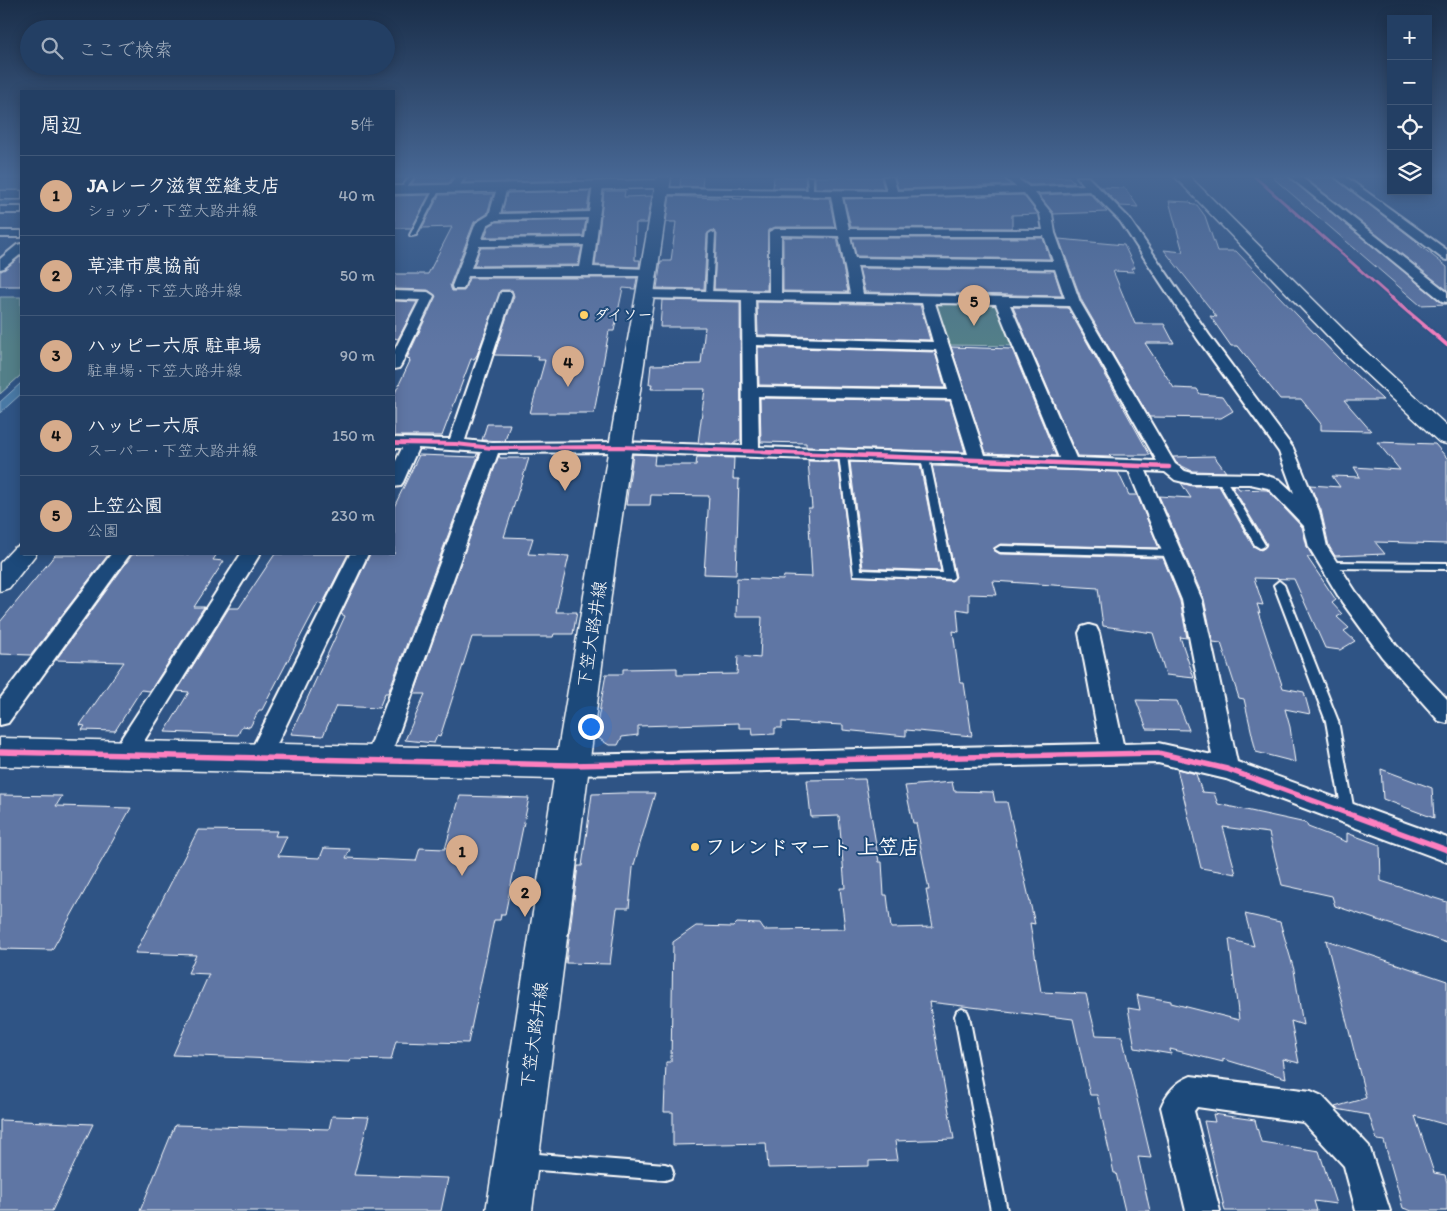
<!DOCTYPE html>
<html lang="ja">
<meta charset="utf-8">
<style>
body{margin:0;font-family:Itim,"Klee One",sans-serif;background:#2b466a;color:#f1f3f6}
.controls{position:absolute;right:15px;top:15px;display:grid;overflow:hidden;border-radius:0px;box-shadow:0 2px 12px #0003}
.controls button{width:45px;height:45px;display:grid;place-items:center;padding:0;border:0;border-bottom:1px solid #405878;background:#233f64;color:#f1f3f6;font:25px sans-serif}
.you{position:absolute;left:590px;top:726px;width:18px;height:18px;margin:-12px;border:4px solid #fff;border-radius:50%;background:#1a73e8;box-shadow:0 0 0 8px #1a73e833}
.badge{display:grid;place-items:center;width:32px;height:32px;border-radius:50%;background:#d6ab8b;color:#111;font-size:16px;font-weight:700}
.pin{position:absolute;translate:-50% -41px;filter:drop-shadow(0 1px 2px #0008)}
.pin::after{content:'';position:absolute;top:26px;width:18px;height:15px;background:inherit;clip-path:polygon(0 0,100% 0,50% 100%)}
.list{margin:0;padding:0;list-style:none}
h2{display:flex;justify-content:space-between;align-items:center;height:65px;margin:0;padding:0 20px;font-size:21px}
h2 small{font-size:16px;font-weight:400;color:#a3afbf}
.list li{display:grid;grid-template-columns:32px 1fr auto;gap:15px;align-items:center;box-sizing:border-box;height:80px;padding:0 20px;border-top:1px solid #405878}
.list b{display:block;font-size:19px;white-space:nowrap}
.list p{margin:0;font-size:16px;white-space:nowrap;color:#a3afbf}
.list em{font-size:16px;font-style:normal;color:#a3afbf}
.icon{flex:none;width:28px;height:28px;fill:none;stroke:currentColor;stroke-width:2;stroke-linecap:round;stroke-linejoin:round}
.map{position:relative;flex:none;width:1447px;height:1211px;overflow:hidden}
.search{position:absolute;background:#233f64;box-shadow:0 2px 12px #0003;left:20px;top:20px;width:375px;height:55px;display:flex;align-items:center;gap:12px;box-sizing:border-box;padding:0 18px;border-radius:28px;color:#a3afbf;font-size:19px}
.panel{position:absolute;background:#233f64;box-shadow:0 2px 12px #0003;left:20px;top:90px;width:375px;height:465px;border-radius:0px}
.map>svg:first-child{display:block}
.green{fill:#537f88;stroke:#a9bfc4}
.water{fill:#4879a5;stroke:#91afc9}
.lines{fill:none;stroke-linecap:round;stroke-linejoin:round}
.river{fill:#4879a5;fill-rule:evenodd}
.building{fill:#5f76a4;stroke:#fff}
.lane-casing{stroke:#fff;stroke-width:4}
.street-casing{stroke:#fff;stroke-width:4}
.secondary-casing{stroke:#fff;stroke-width:3}
.lane{fill:#1f4a7a;fill-rule:evenodd}
.street{fill:#1f4a7a;fill-rule:evenodd}
.secondary{fill:#1f4a7a;fill-rule:evenodd}
.cycleway-far3-casing{stroke:#1f4a7a;stroke-width:5}
.cycleway-far2-casing{stroke:#1f4a7a;stroke-width:6}
.cycleway-far1-casing{stroke:#1f4a7a;stroke-width:8}
.cycleway-casing{stroke:#1f4a7a;stroke-width:9}
.cycleway-far3{stroke:#ff80c0;stroke-width:3}
.cycleway-far2{stroke:#ff80c0;stroke-width:4}
.cycleway-far1{stroke:#ff80c0;stroke-width:4.5}
.cycleway{stroke:#ff80c0;stroke-width:5.5}
.poi-dot{fill:#ffd166;stroke:#1f4a7a;stroke-width:2}
.labels{text-anchor:middle;stroke-width:4;stroke-linejoin:round;paint-order:stroke}
.far-poi-label{font-size:15px;font-weight:bold;fill:#fff;stroke:#1f4a7a;text-anchor:start}
.street-label{font-size:18px;fill:#fff;stroke:#1f4a7a}
.near-poi-label{font-size:21px;font-weight:bold;fill:#fff;stroke:#1f4a7a;text-anchor:start}
</style>
<div class="map">
<svg width="1447" height="1211" viewBox="0 0 1447 1211">
<rect width="100%" height="100%" fill="#2f5485"/>
<filter id="ink" filterUnits="userSpaceOnUse"><feTurbulence type="fractalNoise" baseFrequency=".02" numOctaves="2"/><feDisplacementMap in="SourceGraphic" scale="10" xChannelSelector="R" yChannelSelector="G"/><feConvolveMatrix kernelMatrix="1 2 1 2 8 2 1 2 1" color-interpolation-filters="sRGB"/></filter>
<g filter="url(#ink)">
<!-- green -->
<g class="green">
<polygon points="0,297 21,297 21,375 0,394"/>
<polygon points="938,304 999,306 1015,346 948,345 935,306"/>
</g>
<!-- water -->
<polygon class="water" points="21,383 21,394 0,413 0,402"/>
<g class="lines">
<!-- river -->
<polygon class="river" points="0,180 21,181 21,195 8,204 0,206"/>
</g>
<!-- building -->
<g class="building">
<polygon points="416,177 453,177 449,183 412,184"/>
<polygon points="467,177 577,177 576,180 464,183"/>
<polygon points="681,177 703,177 702,187 680,186"/>
<polygon points="774,177 805,177 806,188 773,188"/>
<polygon points="815,177 881,177 884,189 815,188"/>
<polygon points="895,177 1002,177 1011,185 898,189"/>
<polygon points="1018,177 1069,177 1075,183 1030,185"/>
<polygon points="1272,177 1288,177 1441,302 1447,304 1420,305"/>
<polygon points="1304,177 1333,177 1420,244 1418,244 1447,267 1447,290"/>
<polygon points="1101,187 1125,188 1138,207 1120,206"/>
<polygon points="590,191 587,210 502,212 507,193"/>
<polygon points="604,191 625,191 624,197 652,196 647,223 636,223 635,260 640,260 639,267 595,265"/>
<polygon points="1089,193 1107,212 1054,214 1039,195"/>
<polygon points="493,194 487,214 474,222 450,285 452,291 464,291 469,278 637,278 635,289 623,288 614,331 609,331 594,413 530,413 545,360 538,360 539,356 494,355 514,296 512,290 501,290 477,355 474,359 471,359 442,436 394,436 394,395 410,361 409,361 410,359 407,358 436,296 428,290 394,289 394,274 428,274 452,227 422,228 439,195"/>
<polygon points="429,195 412,228 394,228 394,196"/>
<polygon points="1023,195 1038,214 1012,215 1012,228 851,227 844,199"/>
<polygon points="670,196 743,199 743,197 829,198 835,227 775,227 768,230 767,290 714,289 717,234 713,230 707,234 704,289 657,288 661,261 671,261 676,222 666,222"/>
<polygon points="1169,201 1190,202 1193,205 1197,205 1205,216 1217,251 1236,251 1339,359 1383,400 1344,400 1371,431 1321,430 1321,424 1301,399 1280,399 1238,346 1231,346 1210,316 1217,317 1164,250 1183,252"/>
<polygon points="586,220 583,236 485,237 489,226 496,222"/>
<polygon points="783,237 837,238 848,292 783,291"/>
<polygon points="852,238 1043,238 1050,259 856,256"/>
<polygon points="1059,239 1124,245 1135,268 1131,268 1134,272 1113,271 1135,324 1164,324 1174,343 1145,343 1174,388 1197,389 1200,394 1223,396 1233,411 1221,418 1149,417 1082,301"/>
<polygon points="582,247 578,265 474,266 480,248"/>
<polygon points="21,256 21,286 0,286 0,272"/>
<polygon points="859,268 1054,271 1062,296 865,292"/>
<polygon points="662,300 740,302 741,441 735,441 735,444 698,443 705,389 651,389 652,384 649,384 651,365 701,364 705,327 660,327"/>
<polygon points="394,301 417,302 398,339 394,338"/>
<polygon points="757,302 920,305 930,340 758,335"/>
<polygon points="1013,307 1068,308 1150,455 1109,455 1111,457 1077,456"/>
<polygon points="758,347 935,352 945,388 759,385"/>
<polygon points="951,347 1012,349 1056,456 986,453"/>
<polygon points="760,398 950,401 965,452 806,447 806,443 761,442"/>
<polygon points="487,424 510,424 505,441 482,440"/>
<polygon points="1377,442 1435,444 1447,458 1447,544 1375,542 1385,554 1335,556 1329,546 1321,510 1310,485 1340,487 1332,476 1360,477 1354,467 1400,470"/>
<polygon points="477,454 479,454 388,693 385,693 379,708 336,706 323,736 291,734 345,616 341,614 370,554 394,554 394,507 419,455 476,457"/>
<polygon points="633,454 655,455 654,465 696,465 697,457 734,458 733,479 739,479 736,575 704,574 709,496 651,495 650,505 626,505"/>
<polygon points="499,455 500,458 529,458 504,537 533,538 528,554 569,556 556,612 577,612 573,634 554,634 553,637 472,637 440,737 437,736 434,743 405,740 425,694 414,694"/>
<polygon points="1214,456 1226,472 1192,471 1176,463 1173,457"/>
<polygon points="808,461 838,462 853,576 952,581 956,577 932,466 1118,472 1129,495 1137,495 1159,548 1000,544 993,550 1000,554 1163,558 1180,601 1187,638 1180,637 1194,678 1166,675 1153,633 1103,626 1098,588 993,581 997,595 969,594 969,611 957,609 959,632 953,631 960,683 964,683 972,736 906,730 906,736 843,730 843,725 782,722 782,728 775,728 775,734 753,735 752,728 739,728 739,723 638,726 638,735 622,737 618,745 609,745 595,736 606,674 623,674 623,669 677,668 677,675 737,674 738,656 760,658 762,617 736,617 737,578 783,580 784,576 812,577 808,508 812,508"/>
<polygon points="850,462 920,465 941,571 863,568"/>
<polygon points="1181,483 1192,486 1219,486 1253,546 1261,550 1264,548 1267,544 1232,486 1237,486 1239,489 1267,490 1302,527 1307,547 1313,557 1307,557 1336,600 1332,603 1342,614 1337,617 1349,628 1344,631 1355,641 1340,650 1325,648 1294,579 1254,578 1263,605 1257,604 1260,613 1258,612 1283,688 1304,692 1310,714 1285,709 1290,727 1295,762 1256,752 1244,699 1239,698 1221,643 1213,642 1204,599 1159,496 1191,498"/>
<polygon points="138,554 217,554 213,560 224,561 194,607 204,607 150,691 141,690 115,731 82,730 85,726 80,725 124,662 56,660 132,555"/>
<polygon points="275,554 348,554 322,605 318,603 262,710 259,710 250,727 242,726 238,735 165,732 189,692 177,691 229,608 239,608"/>
<polygon points="55,555 108,555 31,655 0,654 0,622"/>
<polygon points="1136,700 1177,701 1189,730 1147,729"/>
<polygon points="1177,769 1196,774 1202,792 1214,793 1218,804 1306,823 1308,827 1347,842 1347,833 1380,845 1381,881 1447,902 1447,943 1335,906 1332,896 1282,885 1269,833 1223,827 1236,874 1201,868"/>
<polygon points="1381,769 1432,788 1434,818 1383,799"/>
<polygon points="865,779 879,862 882,862 884,895 887,895 891,928 933,927 926,890 929,890 916,823 913,823 905,786 952,782 954,791 993,792 995,802 1007,802 1035,924 1030,923 1041,992 1086,994 1096,1035 1122,1036 1151,1158 1138,1157 1150,1211 1125,1211 1116,1173 1114,1173 1097,1095 1090,1095 1073,1019 929,1002 954,1139 895,1141 898,1160 869,1161 869,1166 768,1168 766,1143 673,1145 673,1112 664,1112 666,1062 671,1062 673,942 696,926 733,927 737,923 760,924 764,930 845,929 840,888 845,888 839,816 811,817 807,780"/>
<polygon points="622,793 655,793 633,868 629,908 617,908 610,964 566,963 578,866 582,866 592,794"/>
<polygon points="0,795 62,796 56,806 131,808 52,950 0,949"/>
<polygon points="460,796 529,798 505,914 501,914 500,920 494,920 468,1043 396,1041 391,1060 351,1059 350,1062 173,1055 209,974 188,973 196,955 135,953 198,830 277,831 275,836 287,836 278,856 320,858 324,848 350,849 346,858 416,861 420,848 445,849"/>
<polygon points="1245,914 1280,922 1294,970 1303,1025 1291,1021 1299,1063 1283,1059 1286,1078 1223,1059 1223,1062 1170,1049 1171,1054 1135,1048 1128,1008 1140,1010 1137,995 1171,1001 1171,1003 1239,1020 1229,939 1254,946"/>
<polygon points="1326,940 1447,981 1447,1125 1415,1116 1434,1173 1445,1175 1447,1183 1447,1211 1412,1211 1403,1208 1384,1141 1377,1140 1369,1115 1337,1109 1335,1107 1366,1098"/>
<polygon points="1213,1114 1255,1120 1261,1142 1319,1151 1336,1204 1314,1201 1317,1211 1225,1211 1204,1121 1215,1122"/>
<polygon points="332,1116 369,1117 354,1175 448,1178 441,1211 140,1211 175,1125 329,1129"/>
<polygon points="0,1120 93,1124 52,1211 0,1211"/>
</g>
<g class="lines">
<defs>
<g id="lane">
<polygon points="409,177 414,177 404,191 400,191"/>
<polygon points="807,177 813,177 813,194 808,193"/>
<polygon points="437,187 440,189 416,235 411,236 410,235 434,189"/>
<polygon points="712,232 715,234 712,295 709,297 706,295 709,234"/>
<polygon points="843,452 847,455 861,570 943,573 921,458 925,455 929,458 954,577 952,579 854,575 839,455"/>
<polygon points="1222,477 1226,480 1265,545 1263,547 1260,548 1255,545 1218,480"/>
<polygon points="1000,546 1172,550 1177,553 1172,556 1000,552 995,549"/>
<polygon points="1329,562 1447,563 1447,569 1329,568 1324,565"/>
<polygon points="1279,581 1284,585 1338,721 1354,812 1352,816 1348,818 1344,816 1342,812 1326,721 1274,585"/>
<polygon points="962,1009 967,1011 969,1016 1007,1211 991,1211 955,1016 957,1011"/>
<polygon points="526,1153 665,1164 671,1166 673,1172 671,1178 665,1180 526,1169 520,1167 518,1161 520,1155"/>
</g>
<g id="street">
<polygon points="455,177 465,177 457,190 449,190 448,188"/>
<path d="M883 177H893L897 191 1016 187 1004 177H1015L1029 187 1084 185 1077 177H1088L1128 217 1209 335 1293 448 1319 511 1327 547 1356 592 1396 645 1447 699V723L1439 721 1382 657 1342 602 1309 547 1304 526 1268 488 1250 484H1192L1175 480 1165 472 1146 471 1202 600 1237 762 1447 838V862L1226 779 1158 763 572 775 564 772 560 765 564 758 572 755 1100 744 1079 633 1082 627 1089 625 1096 627 1099 633 1123 744 1158 743 1212 755 1182 600 1129 471 620 452 498 453 389 760 385 767 377 770 369 767 365 760 482 452 418 448 403 482 400 486 394 487V465L402 448H394V438L450 439 501 292H511L512 295 465 440 492 443 620 442 743 446 742 300 644 298 638 294 644 290 769 292V232L775 229H837L831 196 663 194 658 191 663 188 887 191ZM1090 191 1120 221 1197 338 1279 452 1294 493 1280 480 1261 474 1192 473 1185 471 1175 464 1080 302 1055 233 1052 214 1035 193ZM1024 193 1040 214 1043 230 849 229 842 197H893ZM781 235 839 236 850 294 781 293ZM850 236H1044L1053 261 855 258ZM857 266 1055 269 1065 298 863 294ZM755 300 922 303 933 342 756 337ZM935 303 996 304 1059 458 985 455ZM1010 305 1069 306 1157 461 1076 458ZM756 345 936 350 948 390 757 387ZM758 396 951 399 968 454 759 447Z"/>
<polygon points="1290,177 1301,177 1447,292 1447,302 1442,301"/>
<polygon points="1335,177 1346,177 1447,250 1447,260 1443,259"/>
<path d="M598 182 603 185 593 267 648 269 652 270 654 273 652 276H468L463 289H453L452 286 476 223 489 215 498 185 502 184 507 187 500 214 589 212 593 185ZM588 218 585 238 482 239 487 225 496 220ZM584 245 580 267 471 268 479 246Z"/>
<rect x="0" y="207" width="21" height="6"/>
<rect x="0" y="231" width="21" height="6"/>
<polygon points="21,244 21,254 4,268 0,269 0,259 17,245"/>
<polygon points="394,291 428,292 434,296 401,365 399,368 394,369 394,351 420,300 394,299"/>
<polygon points="111,554 130,554 8,723 0,725 0,699"/>
<polygon points="241,554 260,554 131,762 123,765 115,762 111,755 115,748"/>
<polygon points="350,554 368,554 267,765 259,768 251,765 247,758"/>
<path d="M1191 1076 1311 1091 1322 1096 1369 1146 1390 1211H1356L1344 1166 1303 1122 1197 1107 1194 1111 1220 1211H1186L1161 1107C1167 1092 1176 1082 1191 1076Z"/>
</g>
<g id="secondary">
<polygon points="657,177 671,177 615,564 532,1211 486,1211 554,779 0,766 0,738 558,750 611,435 655,188 394,194 394,186 656,180"/>
<polygon points="1175,177 1190,177 1362,348 1447,426 1447,444 1439,442 1348,357"/>
<rect x="0" y="191" width="21" height="8"/>
<polygon points="21,545 21,554 36,554 9,588 0,591 0,563 14,548"/>
</g>
</defs>
<!-- lane casing -->
<use href="#lane" class="lane-casing"/>
<!-- street casing -->
<use href="#street" class="street-casing"/>
<!-- secondary casing -->
<use href="#secondary" class="secondary-casing"/>
<!-- lane -->
<use href="#lane" class="lane"/>
<!-- street -->
<use href="#street" class="street"/>
<!-- secondary -->
<use href="#secondary" class="secondary"/>
<defs>
<polyline id="cycleway-far3" points="1255,177 1393,299"/>
<g id="cycleway-far2">
<polyline points="1392,298 1447,345"/>
<polyline points="394,443 456,444 492,448 620,447 796,453"/>
</g>
<polyline id="cycleway-far1" points="762,452 1169,467"/>
<polyline id="cycleway" points="0,752 572,765 1158,753 1227,769 1447,850"/>
</defs>
<!-- cycleway-far3 casing -->
<use href="#cycleway-far3" class="cycleway-far3-casing"/>
<!-- cycleway-far2 casing -->
<use href="#cycleway-far2" class="cycleway-far2-casing"/>
<!-- cycleway-far1 casing -->
<use href="#cycleway-far1" class="cycleway-far1-casing"/>
<!-- cycleway casing -->
<use href="#cycleway" class="cycleway-casing"/>
<!-- cycleway-far3 -->
<use href="#cycleway-far3" class="cycleway-far3"/>
<!-- cycleway-far2 -->
<use href="#cycleway-far2" class="cycleway-far2"/>
<!-- cycleway-far1 -->
<use href="#cycleway-far1" class="cycleway-far1"/>
<!-- cycleway -->
<use href="#cycleway" class="cycleway"/>
</g>
</g>
<!-- sky -->
<linearGradient id="sky" x2="0" y2="1"><stop stop-color="#1a2e49"/><stop offset="0.51" stop-color="#476794"/><stop offset="1" stop-color="#476794" stop-opacity="0"/></linearGradient>
<rect width="1447" height="346" fill="url(#sky)"/>
<!-- markers -->
<g class="poi-dot">
<circle cx="584" cy="315" r="5"/>
<circle cx="695" cy="847" r="5"/>
</g>
<g class="labels">
<!-- far-poi labels -->
<g class="far-poi-label">
<text x="594" y="320">ダイソー</text>
</g>
<!-- street labels -->
<g class="street-label">
<text transform="translate(592 634) rotate(-81)" y="6">下笠大路井線</text>
<text transform="translate(534 1035) rotate(-82)" y="6">下笠大路井線</text>
</g>
<!-- near-poi labels -->
<g class="near-poi-label">
<text x="705" y="854">フレンドマート 上笠店</text>
</g>
</g>
</svg>
<div class="controls">
<button>+</button>
<button>−</button>
<button><svg class="icon" aria-label="locate" viewBox="0 0 24 24"><circle cx="12" cy="12" r="6"/><path d="M12 2v4M12 18v4M2 12h4M18 12h4"/></svg></button>
<button><svg class="icon" aria-label="layers" viewBox="0 0 24 24"><path d="M12 4l9 5-9 5-9-5zM3 14l9 5 9-5"/></svg></button>
</div>
<div class="you"></div>
<div class="pin badge" style="left:462px;top:876px">1</div>
<div class="pin badge" style="left:525px;top:917px">2</div>
<div class="pin badge" style="left:565px;top:491px">3</div>
<div class="pin badge" style="left:568px;top:387px">4</div>
<div class="pin badge" style="left:974px;top:326px">5</div>
<div class="search"><svg class="icon" aria-label="search" viewBox="0 0 24 24"><circle cx="10" cy="10" r="6"/><path d="M15 15l6 6"/></svg>ここで検索</div>
<section class="panel">
<h2>周辺<small>5件</small></h2>
<ul class="list">
<li><span class="badge">1</span><div><b>JAレーク滋賀笠縫支店</b><p>ショップ · 下笠大路井線</p></div><em>40 m</em></li>
<li><span class="badge">2</span><div><b>草津市農協前</b><p>バス停 · 下笠大路井線</p></div><em>50 m</em></li>
<li><span class="badge">3</span><div><b>ハッピー六原 駐車場</b><p>駐車場 · 下笠大路井線</p></div><em>90 m</em></li>
<li><span class="badge">4</span><div><b>ハッピー六原</b><p>スーパー · 下笠大路井線</p></div><em>150 m</em></li>
<li><span class="badge">5</span><div><b>上笠公園</b><p>公園</p></div><em>230 m</em></li>
</ul>
</section>
</div>
